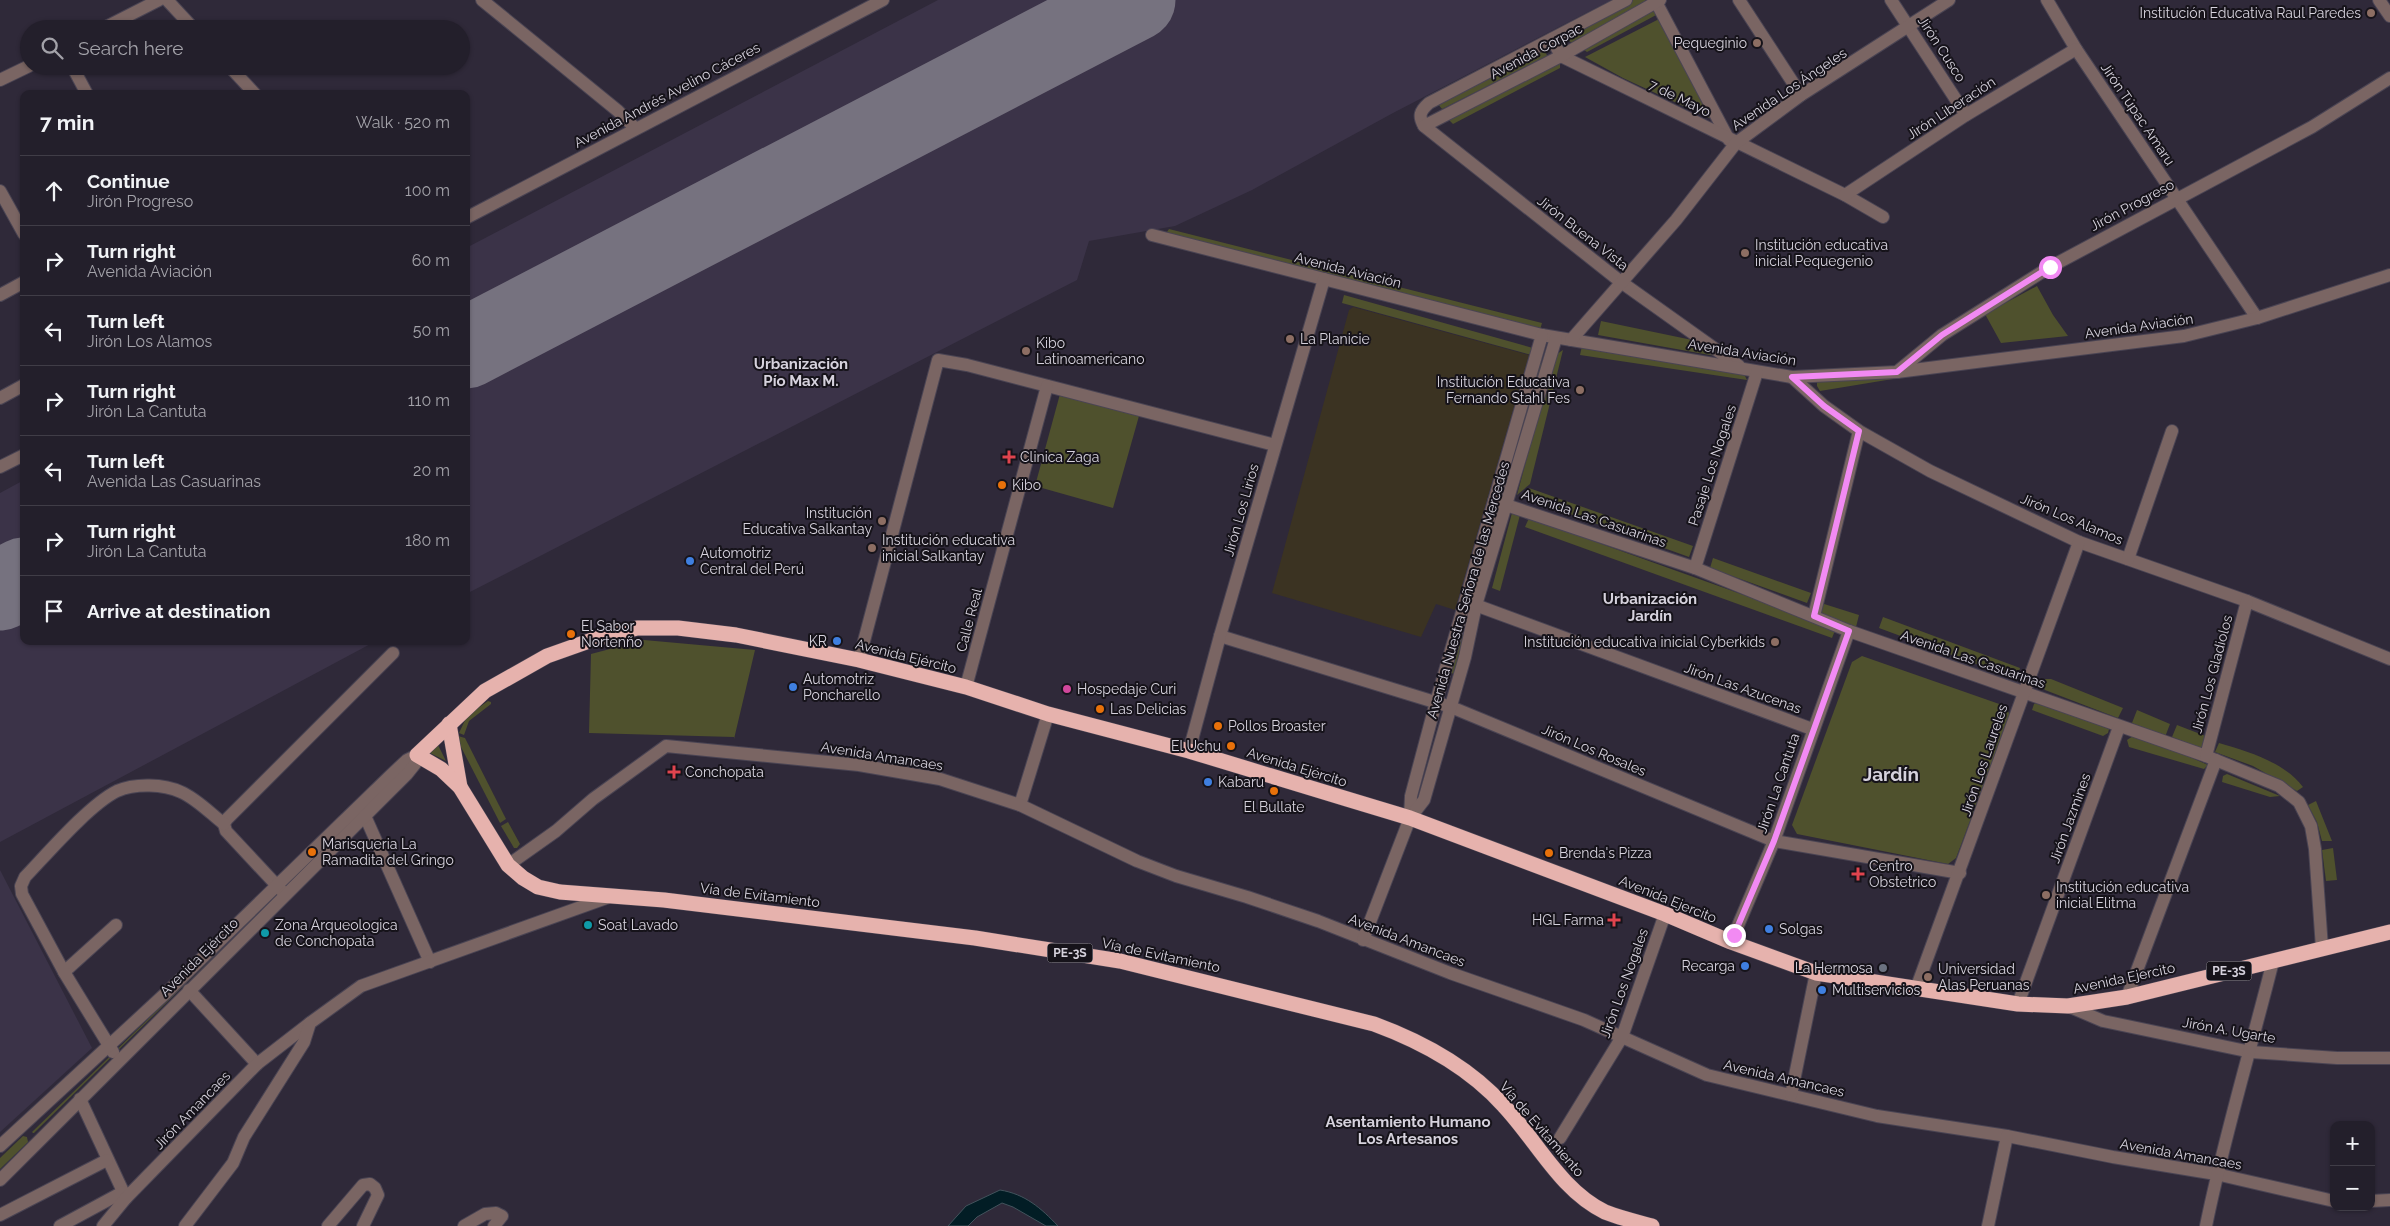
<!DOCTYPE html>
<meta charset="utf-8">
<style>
body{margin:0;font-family:Raleway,sans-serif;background:#2f2c37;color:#f1f3f6}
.controls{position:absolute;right:15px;bottom:15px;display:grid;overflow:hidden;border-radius:10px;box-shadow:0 1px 4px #0004}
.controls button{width:45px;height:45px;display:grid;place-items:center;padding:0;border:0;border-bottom:1px solid #403d47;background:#231f2b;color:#f1f3f6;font:25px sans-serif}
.stop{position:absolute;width:15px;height:15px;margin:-11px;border:4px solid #f28af3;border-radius:50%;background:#fff}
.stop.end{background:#f28af3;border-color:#fff;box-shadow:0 1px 5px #0008}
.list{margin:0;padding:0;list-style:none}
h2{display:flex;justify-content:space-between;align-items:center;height:65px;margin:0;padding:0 20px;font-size:21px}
h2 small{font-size:16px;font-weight:400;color:#a3a2a9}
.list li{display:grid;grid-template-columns:32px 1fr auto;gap:15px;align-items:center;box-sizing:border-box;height:70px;padding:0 20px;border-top:1px solid #403d47}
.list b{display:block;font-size:19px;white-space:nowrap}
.list p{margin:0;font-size:16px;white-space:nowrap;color:#a3a2a9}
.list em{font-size:16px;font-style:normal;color:#a3a2a9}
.icon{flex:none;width:28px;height:28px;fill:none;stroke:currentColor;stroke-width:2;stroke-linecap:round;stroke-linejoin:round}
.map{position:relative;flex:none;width:2390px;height:1226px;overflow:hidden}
.search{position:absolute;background:#231f2b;box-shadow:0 1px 4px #0004;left:20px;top:20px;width:450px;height:55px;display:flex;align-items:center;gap:12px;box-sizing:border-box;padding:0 18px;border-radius:28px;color:#a3a2a9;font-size:19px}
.panel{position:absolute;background:#231f2b;box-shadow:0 1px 4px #0004;left:20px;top:90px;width:450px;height:555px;border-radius:10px}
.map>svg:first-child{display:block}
.built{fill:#3b3348}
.education{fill:#3b3322}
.green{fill:#4f512d}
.water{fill:#021d25;stroke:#42535c}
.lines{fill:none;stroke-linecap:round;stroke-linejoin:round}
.runway{stroke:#76727f;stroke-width:81}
.minor-casing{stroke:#4a4453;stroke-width:14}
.highway-casing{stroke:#4a4453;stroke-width:16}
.minor{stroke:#7a6563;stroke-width:12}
.highway{stroke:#e6b2ad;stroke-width:15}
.route{stroke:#f28af3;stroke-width:6}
.education-dot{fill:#8d6e63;stroke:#16131a;stroke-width:2}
.health-dot{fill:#e0444e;stroke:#16131a;stroke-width:2}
.food-dot{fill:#e8710a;stroke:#16131a;stroke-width:2}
.shop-dot{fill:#3f7fe0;stroke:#16131a;stroke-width:2}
.hotel-dot{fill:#d1479c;stroke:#16131a;stroke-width:2}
.culture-dot{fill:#0f9aa8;stroke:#16131a;stroke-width:2}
.worship-dot{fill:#6b7280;stroke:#16131a;stroke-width:2}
.labels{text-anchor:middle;stroke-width:4;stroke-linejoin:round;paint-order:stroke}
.shield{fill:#16131a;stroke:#9c99a2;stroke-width:1}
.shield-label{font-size:12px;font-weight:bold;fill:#d6d2dd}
.poi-label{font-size:14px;fill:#d6d2dd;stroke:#16131a;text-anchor:start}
.street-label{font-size:14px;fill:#d6d2dd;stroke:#16131a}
.neighbourhood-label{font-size:15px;font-weight:bold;fill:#d6d2dd;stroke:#16131a}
.district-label{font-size:19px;font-weight:bold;fill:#d6d2dd;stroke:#16131a}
</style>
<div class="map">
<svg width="2390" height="1226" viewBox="0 0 2390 1226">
<rect width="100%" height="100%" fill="#2f2939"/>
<!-- built -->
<g class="built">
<polygon points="938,0 1611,0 1393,113 1252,190 1175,226 1089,241 1077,280 466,594 466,248"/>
<polygon points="24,480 24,641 376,641 0,842 0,493"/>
<polygon points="0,870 92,1048 0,1132"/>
</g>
<!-- education -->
<polygon class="education" points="1353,307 1529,355 1455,610 1436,604 1421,637 1272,593 1349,310"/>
<!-- green -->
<g class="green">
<polygon points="1633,0 1645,0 1645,3 1572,43 1568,40 1567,35"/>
<polygon points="1654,7 1658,14 1587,52 1583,49"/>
<polygon points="1661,18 1722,124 1623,78 1585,57"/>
<polygon points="1545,49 1547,56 1442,109 1438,104"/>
<polygon points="1560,63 1560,68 1453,124 1448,119"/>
<polygon points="1169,229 1542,323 1540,330 1165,235"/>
<polygon points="2037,286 2053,315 2068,336 2001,343 1985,314"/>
<polygon points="1344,295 1540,350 1539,357 1342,303"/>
<polygon points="1601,321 1697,341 1721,357 1598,335"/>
<polygon points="1582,346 1744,374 1747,380 1580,355"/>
<polygon points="1563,350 1530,484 1517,495 1554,356"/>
<polygon points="1538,362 1542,363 1510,478 1508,478"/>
<polygon points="1905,377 1820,391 1817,386 1817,382"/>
<polygon points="1060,394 1139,416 1113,508 1035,486"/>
<polygon points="1529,488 1693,546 1689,557 1528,499 1524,496"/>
<polygon points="1512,513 1520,515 1500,591 1492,588"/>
<polygon points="1529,518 1836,628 1832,638 1525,527"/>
<polygon points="1713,558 1811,593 1807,603 1710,568"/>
<polygon points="1821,603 1859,615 1856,627 1817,615"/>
<polygon points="1883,617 2020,668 2017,679 1879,628"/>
<polygon points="1465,620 1468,620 1454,674 1451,673"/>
<polygon points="644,640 755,650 734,739 734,737 589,733 591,654"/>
<polygon points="1862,656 2005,706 2010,715 1956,858 1948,864 1797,834 1792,825 1852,662"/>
<polygon points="2045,679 2051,679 2123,708 2118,718 2045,690 2042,686"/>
<polygon points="488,701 491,702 491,704 469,721 464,735 459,733 467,716"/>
<polygon points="2038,702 2109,729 2108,733 2103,736 2032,710 2034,704"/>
<polygon points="2137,710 2170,724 2165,737 2132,723"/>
<polygon points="2177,725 2208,737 2203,749 2172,737"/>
<polygon points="458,736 465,738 506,819 500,823 461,747"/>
<polygon points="2133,736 2174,750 2208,765 2204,769 2129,747 2127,740"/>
<polygon points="437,743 446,761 430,753"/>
<path d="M2219 743C2247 751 2284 762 2303 787L2297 791 2253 766 2215 752Z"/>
<polygon points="2227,774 2280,796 2270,797 2222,782 2223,776"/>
<polygon points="2316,801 2332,841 2322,841 2317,822 2308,805"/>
<polygon points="508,822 520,844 517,848 514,848 501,826"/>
<polygon points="2333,848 2337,880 2326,881 2322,850"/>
<polygon points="275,896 34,1133 33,1133 32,1132"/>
<polygon points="23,1136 27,1137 28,1142 0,1169 0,1158"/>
</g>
<!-- water -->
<path class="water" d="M1000 1190C1025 1194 1041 1208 1058 1226H1046L1013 1207 1002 1203 977 1217 968 1226H948L966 1206Z"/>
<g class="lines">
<!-- runway -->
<g class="runway">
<polyline points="466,348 1135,0"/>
<polyline points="0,590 24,578"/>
</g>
<defs>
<g id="minor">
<polyline points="167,0 194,29"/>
<polyline points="482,0 618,111 635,128"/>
<path d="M1626 0 1429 103C1420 111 1418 116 1424 126L1621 282 1739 366"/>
<polyline points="1655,0 1729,140"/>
<polyline points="1739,0 1801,95"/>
<polyline points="1891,0 1966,115"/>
<polyline points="2047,0 2076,49 2257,318"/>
<polyline points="2379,0 2390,16"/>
<polyline points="102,29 159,0"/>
<polyline points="1552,39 1561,56 1845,195 1883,217"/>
<polyline points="72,66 87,94"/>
<polyline points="229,66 255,94"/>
<polyline points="0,80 29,66"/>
<polyline points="1424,126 1561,56 1660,0"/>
<polyline points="0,191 24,234"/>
<polyline points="1845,195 1966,115 2076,49"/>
<polyline points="466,218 883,0"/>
<polyline points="1152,235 1542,335 1792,377 1897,372 2184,336 2257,318 2390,275"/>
<polyline points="0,295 24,282"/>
<polyline points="1571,340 1676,220 1736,143 1801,95 1949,0"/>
<polyline points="1897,372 1942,335 2050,267 2312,127 2390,78"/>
<polyline points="1792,377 1824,406 1859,431 1930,471 2079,542 2247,601 2390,659"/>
<polyline points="0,398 24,385"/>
<polyline points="0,467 24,455"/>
<polyline points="1494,501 1695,568 1849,631 2206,756 2279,786 2299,802 2311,826 2315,849 2322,948"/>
<polyline points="2128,559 2172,431"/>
<polyline points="1695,568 1757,372"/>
<polyline points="1470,603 1812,729"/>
<polyline points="1814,616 1859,431"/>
<polyline points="1220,636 1451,707 1774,841 1960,873"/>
<polyline points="859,660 938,360 967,365 1275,445"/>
<polyline points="966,687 1047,386"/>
<polyline points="1189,751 1220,636 1324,279"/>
<polyline points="2206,756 2247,601"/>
<polyline points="1020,805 1048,714"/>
<polyline points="365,816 430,962"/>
<polyline points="1410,818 1411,796 1436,702 1542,335"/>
<polyline points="508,865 556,831 593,799 666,746 859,765 940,779 1020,805 1137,861 1176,876 1247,897 1318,921 1450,973 1584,1020 1707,1075 1877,1116 2007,1136 2113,1157 2216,1174 2334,1201"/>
<polyline points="282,891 226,831 224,824 227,819 393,653"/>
<polyline points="1363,940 1410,818 1424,800 1465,657 1476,605 1556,338"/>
<polyline points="1731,942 1774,841 1849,631"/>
<polyline points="64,972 116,925"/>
<polyline points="1916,989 2079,542"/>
<polyline points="189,990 257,1064"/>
<polyline points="2127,997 2216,760"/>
<polyline points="2018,1004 2119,727"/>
<polyline points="2068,1006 2103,1021 2251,1052 2337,1058 2390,1058"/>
<path d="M113 1052 64 972 22 894 21 886 25 877C48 853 89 805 117 791 135 783 164 784 181 792 197 799 211 814 224 824"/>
<polyline points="1791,1095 1816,973"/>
<polyline points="80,1099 126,1198"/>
<polyline points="1560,1138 1622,1037 1665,914"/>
<polyline points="0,1146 166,993 392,774 407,760 417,755"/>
<polyline points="0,1180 407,774 415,764 417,755"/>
<polyline points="2371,1201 2390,1200"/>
<polyline points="0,1215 107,1160"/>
<polyline points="60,1226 123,1192"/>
<polyline points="103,1226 126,1198 257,1064 310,1023"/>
<polyline points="185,1226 233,1163 244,1137 304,1042 310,1023 361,986 609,897"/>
<polyline points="328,1226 363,1185 370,1184 375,1188 378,1195 363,1226"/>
<polyline points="464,1226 485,1214 496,1213 502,1216 494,1226"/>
<polyline points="1988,1226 2007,1136"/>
<path d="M2206 1226C2224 1137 2251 1049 2273 961"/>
</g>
<g id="highway">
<polyline points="449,724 460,787"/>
<path d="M1652 1226C1637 1222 1620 1218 1605 1212 1560 1190 1537 1141 1504 1106 1469 1067 1423 1042 1374 1024L1120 961 975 938 664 900 560 892 538 887 523 878 508 865 460 787 441 769 417 755 485 691 547 656 592 640 637 628H678L736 635 859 660 966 687 1048 714 1189 751 1347 799 1410 818 1665 914 1731 942 1816 973 2018 1004 2068 1006 2127 997 2390 932"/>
</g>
</defs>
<!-- minor casing -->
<use href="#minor" class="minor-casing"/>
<!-- highway casing -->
<use href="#highway" class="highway-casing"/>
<!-- minor -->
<use href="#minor" class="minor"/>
<!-- highway -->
<use href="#highway" class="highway"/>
</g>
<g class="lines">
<!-- route -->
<polyline class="route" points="1734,935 1774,841 1849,631 1814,616 1859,431 1824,406 1792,377 1897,372 1942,335 2050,267"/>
</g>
<!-- markers -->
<g class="education-dot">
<circle cx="2371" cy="13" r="5"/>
<circle cx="1757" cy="43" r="5"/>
<circle cx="1745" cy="253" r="5"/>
<circle cx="1290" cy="339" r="5"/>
<circle cx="1026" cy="351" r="5"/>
<circle cx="1580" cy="390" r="5"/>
<circle cx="882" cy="521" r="5"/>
<circle cx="872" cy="548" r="5"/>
<circle cx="1775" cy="642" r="5"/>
<circle cx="2046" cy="895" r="5"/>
<circle cx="1928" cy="977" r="5"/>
</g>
<g class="health-dot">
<path d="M1006.5 449.5h5v5h5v5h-5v5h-5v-5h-5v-5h5z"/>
<path d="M671.5 764.5h5v5h5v5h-5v5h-5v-5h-5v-5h5z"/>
<path d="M1855.5 866.5h5v5h5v5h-5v5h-5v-5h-5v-5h5z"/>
<path d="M1611.5 912.5h5v5h5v5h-5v5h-5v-5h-5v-5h5z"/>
</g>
<g class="food-dot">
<circle cx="1002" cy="485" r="5"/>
<circle cx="571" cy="634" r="5"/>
<circle cx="1100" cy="709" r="5"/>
<circle cx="1218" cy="726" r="5"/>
<circle cx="1231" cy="746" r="5"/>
<circle cx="1274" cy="791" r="5"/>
<circle cx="312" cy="852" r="5"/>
<circle cx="1549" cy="853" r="5"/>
</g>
<g class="shop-dot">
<circle cx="690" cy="561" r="5"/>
<circle cx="837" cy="641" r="5"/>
<circle cx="793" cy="687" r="5"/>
<circle cx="1208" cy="782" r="5"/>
<circle cx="1769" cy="929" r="5"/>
<circle cx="1745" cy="966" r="5"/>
<circle cx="1822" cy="990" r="5"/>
</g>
<circle class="hotel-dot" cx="1067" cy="689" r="5"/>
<g class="culture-dot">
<circle cx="588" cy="925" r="5"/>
<circle cx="265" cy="933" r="5"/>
</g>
<circle class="worship-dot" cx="1883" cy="968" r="5"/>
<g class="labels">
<!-- shield labels -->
<g class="shield">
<rect x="1047.5" y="943.5" width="45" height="19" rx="4"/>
<rect x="2206.5" y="961.5" width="45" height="19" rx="4"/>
</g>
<g class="shield-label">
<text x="1070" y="957">PE-3S</text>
<text x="2229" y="975">PE-3S</text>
</g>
<!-- poi labels -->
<g class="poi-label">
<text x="2361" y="18" text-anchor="end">Institución Educativa Raul Paredes</text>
<text x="1747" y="48" text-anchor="end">Pequeginio</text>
<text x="1755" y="250">Institución educativa<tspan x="1755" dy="16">inicial Pequegenio</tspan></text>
<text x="1300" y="344">La Planicie</text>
<text x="1036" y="348">Kibo<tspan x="1036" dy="16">Latinoamericano</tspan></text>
<text x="1570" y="387" text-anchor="end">Institución Educativa<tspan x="1570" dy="16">Fernando Stahl Fes</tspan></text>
<text x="1020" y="462">Clinica Zaga</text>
<text x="1012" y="490">Kibo</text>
<text x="872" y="518" text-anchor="end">Institución<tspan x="872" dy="16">Educativa Salkantay</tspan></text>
<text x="882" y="545">Institución educativa<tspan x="882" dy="16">inicial Salkantay</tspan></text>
<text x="700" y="558">Automotriz<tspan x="700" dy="16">Central del Perú</tspan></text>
<text x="581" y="631">El Sabor<tspan x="581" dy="16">Nortenño</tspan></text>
<text x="827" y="646" text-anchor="end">KR</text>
<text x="1765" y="647" text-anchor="end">Institución educativa inicial Cyberkids</text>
<text x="803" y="684">Automotriz<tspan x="803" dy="16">Poncharello</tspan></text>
<text x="1077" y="694">Hospedaje Curi</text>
<text x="1110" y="714">Las Delicias</text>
<text x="1228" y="731">Pollos Broaster</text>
<text x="1221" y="751" text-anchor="end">El Uchu</text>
<text x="685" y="777">Conchopata</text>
<text x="1218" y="787">Kabaru</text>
<text x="1274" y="812" text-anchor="middle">El Bullate</text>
<text x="322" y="849">Marisqueria La<tspan x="322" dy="16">Ramadita del Gringo</tspan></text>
<text x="1559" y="858">Brenda's Pizza</text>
<text x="1869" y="871">Centro<tspan x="1869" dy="16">Obstetrico</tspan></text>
<text x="2056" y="892">Institución educativa<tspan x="2056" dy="16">inicial Elitma</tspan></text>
<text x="1604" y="925" text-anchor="end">HGL Farma</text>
<text x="275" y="930">Zona Arqueologica<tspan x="275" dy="16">de Conchopata</tspan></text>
<text x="598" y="930">Soat Lavado</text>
<text x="1779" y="934">Solgas</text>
<text x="1735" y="971" text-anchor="end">Recarga</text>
<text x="1873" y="973" text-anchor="end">La Hermosa</text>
<text x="1938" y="974">Universidad<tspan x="1938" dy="16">Alas Peruanas</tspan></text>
<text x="1832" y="995">Multiservicios</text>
</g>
<!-- street labels -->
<g class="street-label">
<text transform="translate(1942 49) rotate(57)" y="5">Jirón Cusco</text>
<text transform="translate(1536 51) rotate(-28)" y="5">Avenida Corpac</text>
<text transform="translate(1789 89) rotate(-34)" y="5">Avenida Los Ángeles</text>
<text transform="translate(667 95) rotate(-28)" y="5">Avenida Andrés Avelino Cáceres</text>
<text transform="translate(1680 98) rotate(26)" y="5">7 de Mayo</text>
<text transform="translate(1951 108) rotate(-33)" y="5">Jirón Liberación</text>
<text transform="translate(2138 114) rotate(56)" y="5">Jirón Túpac Amaru</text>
<text transform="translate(2132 205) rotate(-28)" y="5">Jirón Progreso</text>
<text transform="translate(1583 233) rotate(38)" y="5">Jirón Buena Vista</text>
<text transform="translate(1348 270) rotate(14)" y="5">Avenida Aviación</text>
<text transform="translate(2139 326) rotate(-8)" y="5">Avenida Aviación</text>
<text transform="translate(1742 352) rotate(9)" y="5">Avenida Aviación</text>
<text transform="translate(1712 465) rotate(-72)" y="5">Pasaje Los Nogales</text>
<text transform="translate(1241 510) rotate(-74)" y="5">Jirón Los Lirios</text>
<text transform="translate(1594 518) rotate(19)" y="5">Avenida Las Casuarinas</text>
<text transform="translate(2072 519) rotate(23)" y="5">Jirón Los Alamos</text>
<text transform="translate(1468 590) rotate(-74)" y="5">Avenida Nuestra Señora de las Mercedes</text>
<text transform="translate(969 620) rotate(-75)" y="5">Calle Real</text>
<text transform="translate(906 656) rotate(14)" y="5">Avenida Ejército</text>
<text transform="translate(1973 659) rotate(19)" y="5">Avenida Las Casuarinas</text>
<text transform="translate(2212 674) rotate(-75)" y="5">Jirón Los Gladiolos</text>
<text transform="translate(1743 688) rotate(20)" y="5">Jirón Las Azucenas</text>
<text transform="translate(1594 750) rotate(23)" y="5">Jirón Los Rosales</text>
<text transform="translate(882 756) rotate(9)" y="5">Avenida Amancaes</text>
<text transform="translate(1984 760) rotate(-71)" y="5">Jirón Los Laureles</text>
<text transform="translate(1297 767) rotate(17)" y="5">Avenida Ejército</text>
<text transform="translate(1778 783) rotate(-71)" y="5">Jirón La Cantuta</text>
<text transform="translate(2070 818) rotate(-70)" y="5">Jirón Jazmines</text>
<text transform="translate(760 895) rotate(7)" y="5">Vía de Evitamiento</text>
<text transform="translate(1668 899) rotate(22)" y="5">Avenida Ejercito</text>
<text transform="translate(1407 940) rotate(21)" y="5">Avenida Amancaes</text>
<text transform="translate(1161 955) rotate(12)" y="5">Vía de Evitamiento</text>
<text transform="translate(199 957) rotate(-45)" y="5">Avenida Ejército</text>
<text transform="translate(2124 978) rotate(-12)" y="5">Avenida Ejercito</text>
<text transform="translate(1624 983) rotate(-70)" y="5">Jirón Los Nogales</text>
<text transform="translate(2229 1030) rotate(10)" y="5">Jirón A. Ugarte</text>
<text transform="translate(1784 1078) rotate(13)" y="5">Avenida Amancaes</text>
<text transform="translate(192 1110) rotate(-46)" y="5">Jirón Amancaes</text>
<text transform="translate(1542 1129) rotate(49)" y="5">Vía de Evitamiento</text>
<text transform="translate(2181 1154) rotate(10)" y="5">Avenida Amancaes</text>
</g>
<!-- neighbourhood labels -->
<g class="neighbourhood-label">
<text x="801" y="369">Urbanización<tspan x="801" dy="17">Pío Max M.</tspan></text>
<text x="1650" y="604">Urbanización<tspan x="1650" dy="17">Jardín</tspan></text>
<text x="1408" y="1127">Asentamiento Humano<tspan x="1408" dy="17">Los Artesanos</tspan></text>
</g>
<!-- district labels -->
<g class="district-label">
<text x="1891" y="781">Jardín</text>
</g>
</g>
</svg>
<div class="controls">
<button>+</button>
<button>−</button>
</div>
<div class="stop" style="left:2050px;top:267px"></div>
<div class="stop end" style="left:1734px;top:935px"></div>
<div class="search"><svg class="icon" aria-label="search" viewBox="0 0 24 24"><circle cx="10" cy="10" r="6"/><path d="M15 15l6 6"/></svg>Search here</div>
<section class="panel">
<h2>7 min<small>Walk · 520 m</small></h2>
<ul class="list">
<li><svg class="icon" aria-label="ahead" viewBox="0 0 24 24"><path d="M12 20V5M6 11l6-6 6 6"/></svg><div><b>Continue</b><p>Jirón Progreso</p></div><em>100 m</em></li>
<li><svg class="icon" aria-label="right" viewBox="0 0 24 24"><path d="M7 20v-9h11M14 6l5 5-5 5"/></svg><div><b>Turn right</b><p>Avenida Aviación</p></div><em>60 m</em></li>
<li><svg class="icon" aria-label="left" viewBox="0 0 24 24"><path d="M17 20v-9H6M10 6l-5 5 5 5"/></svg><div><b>Turn left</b><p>Jirón Los Alamos</p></div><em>50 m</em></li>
<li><svg class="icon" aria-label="right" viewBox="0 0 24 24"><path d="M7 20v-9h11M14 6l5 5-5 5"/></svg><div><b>Turn right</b><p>Jirón La Cantuta</p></div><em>110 m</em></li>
<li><svg class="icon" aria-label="left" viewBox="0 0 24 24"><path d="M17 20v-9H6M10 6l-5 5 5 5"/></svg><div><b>Turn left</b><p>Avenida Las Casuarinas</p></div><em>20 m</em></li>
<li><svg class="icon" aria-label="right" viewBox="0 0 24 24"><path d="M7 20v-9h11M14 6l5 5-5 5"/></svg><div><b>Turn right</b><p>Jirón La Cantuta</p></div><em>180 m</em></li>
<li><svg class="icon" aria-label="arrive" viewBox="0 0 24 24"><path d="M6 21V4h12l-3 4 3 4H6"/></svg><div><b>Arrive at destination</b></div></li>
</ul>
</section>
</div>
